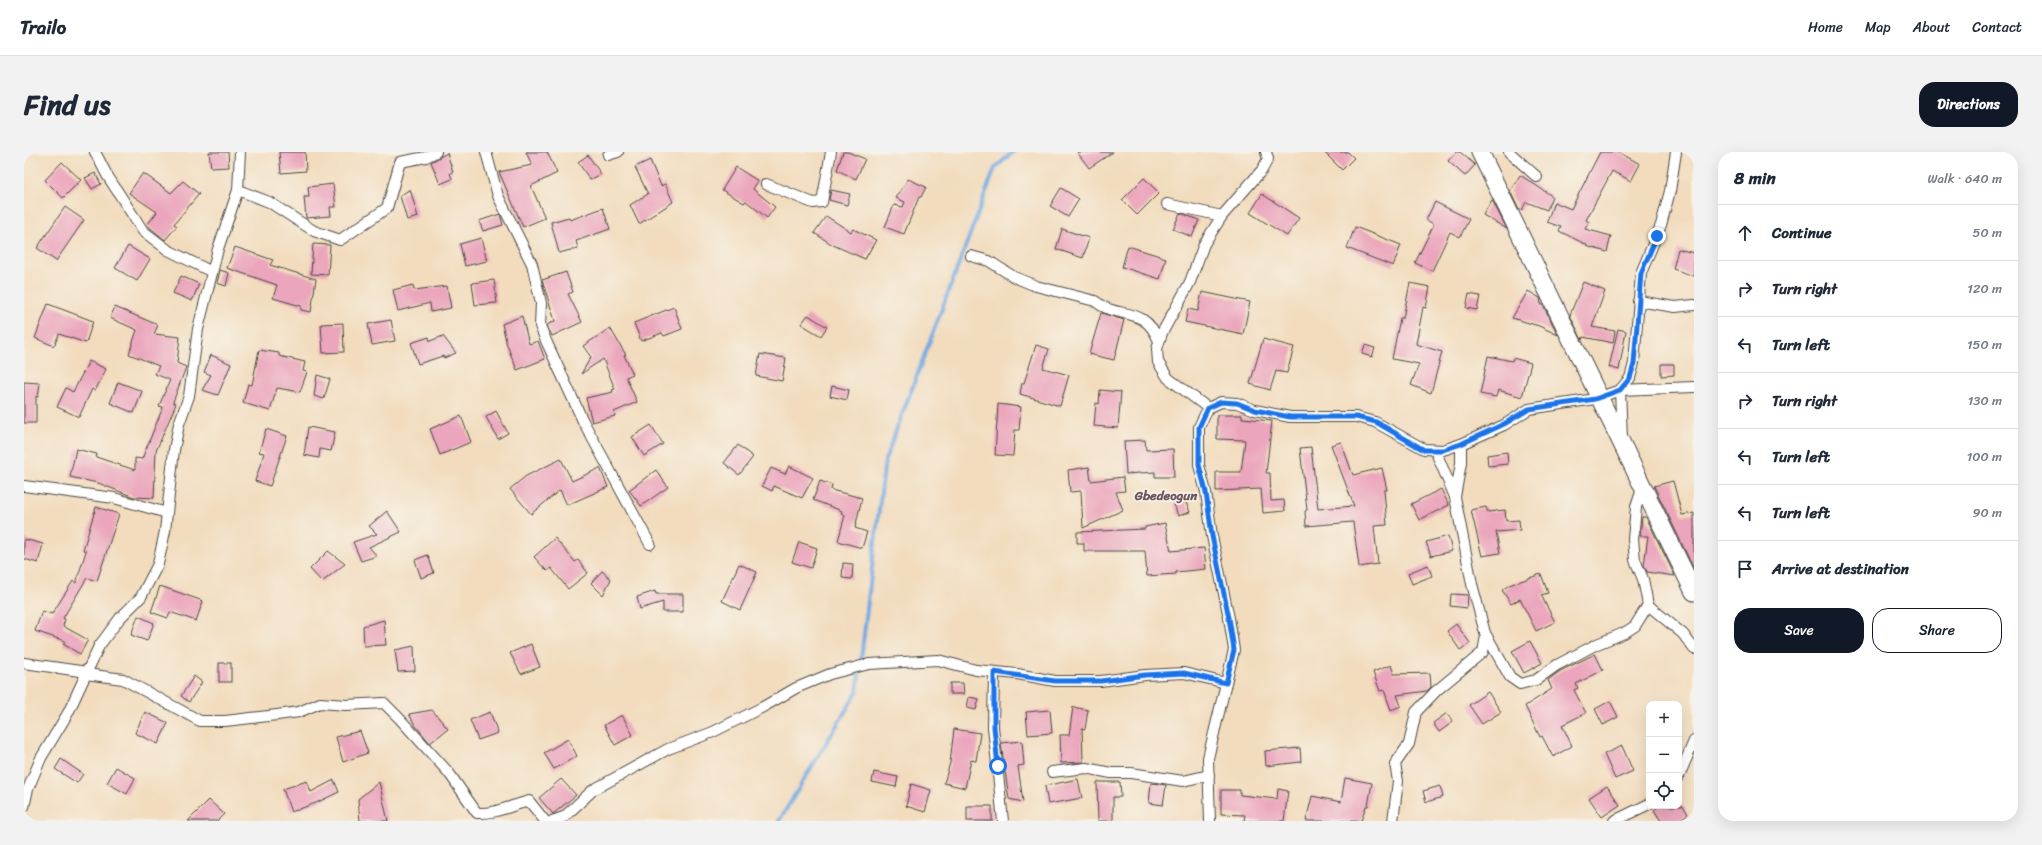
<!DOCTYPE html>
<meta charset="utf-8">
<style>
body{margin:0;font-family:Sriracha,sans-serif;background:#f2f2f3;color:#1f2937}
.controls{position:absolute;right:12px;bottom:12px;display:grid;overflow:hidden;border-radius:8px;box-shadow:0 4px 16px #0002}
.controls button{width:36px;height:36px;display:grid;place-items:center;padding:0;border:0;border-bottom:1px solid #e0e1e3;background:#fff;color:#1f2937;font:20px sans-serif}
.stop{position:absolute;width:12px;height:12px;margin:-9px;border:3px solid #1a73e8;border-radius:50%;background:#fff}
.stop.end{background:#1a73e8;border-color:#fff;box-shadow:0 1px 4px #0008}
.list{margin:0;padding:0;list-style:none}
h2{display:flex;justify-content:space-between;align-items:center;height:52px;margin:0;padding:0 16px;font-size:17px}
h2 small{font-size:13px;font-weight:400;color:#747a83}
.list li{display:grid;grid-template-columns:26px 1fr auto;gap:12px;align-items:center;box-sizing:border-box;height:56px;padding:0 16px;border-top:1px solid #e0e1e3}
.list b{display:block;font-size:15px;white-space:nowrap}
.list em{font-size:13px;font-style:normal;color:#747a83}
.actions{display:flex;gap:8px;padding:12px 16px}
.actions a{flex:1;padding:9px 0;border:1px solid #111827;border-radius:16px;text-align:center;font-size:14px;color:#111827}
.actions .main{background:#111827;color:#fff}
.icon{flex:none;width:22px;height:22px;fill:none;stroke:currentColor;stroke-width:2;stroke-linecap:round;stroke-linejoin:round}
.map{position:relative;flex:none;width:1670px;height:669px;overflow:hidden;border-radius:16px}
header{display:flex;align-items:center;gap:24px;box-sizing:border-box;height:56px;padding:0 20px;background:#fff;border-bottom:1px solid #e0e1e3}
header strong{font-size:19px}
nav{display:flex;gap:22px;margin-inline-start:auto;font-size:14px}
.intro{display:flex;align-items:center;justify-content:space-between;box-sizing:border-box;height:96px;padding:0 24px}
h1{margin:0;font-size:28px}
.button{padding:10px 18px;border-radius:16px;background:#111827;color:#fff;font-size:14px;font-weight:700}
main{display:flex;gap:24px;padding:0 24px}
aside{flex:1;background:#fff;border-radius:16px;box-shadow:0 4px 16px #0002}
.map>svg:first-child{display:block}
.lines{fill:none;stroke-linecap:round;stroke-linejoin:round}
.stream{stroke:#75aae2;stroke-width:4}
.building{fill:#eba5bc}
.minor-casing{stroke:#494641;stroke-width:12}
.trunk-casing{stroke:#494641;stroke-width:19}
.minor{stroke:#fff;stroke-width:10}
.trunk{stroke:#fff;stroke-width:17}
.route{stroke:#1a73e8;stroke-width:5}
.labels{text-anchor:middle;stroke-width:3.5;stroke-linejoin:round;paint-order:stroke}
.quarter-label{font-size:13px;font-weight:bold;fill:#6e565e;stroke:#f7f3e8}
</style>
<header>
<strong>Trailo</strong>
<nav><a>Home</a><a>Map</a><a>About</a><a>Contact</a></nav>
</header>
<div class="intro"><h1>Find us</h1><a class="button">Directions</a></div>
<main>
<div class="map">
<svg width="1670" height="669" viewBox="0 0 1670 669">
<rect width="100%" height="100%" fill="#f7f3e8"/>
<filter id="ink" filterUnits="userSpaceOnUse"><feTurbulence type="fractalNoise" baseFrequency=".025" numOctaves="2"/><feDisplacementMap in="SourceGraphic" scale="8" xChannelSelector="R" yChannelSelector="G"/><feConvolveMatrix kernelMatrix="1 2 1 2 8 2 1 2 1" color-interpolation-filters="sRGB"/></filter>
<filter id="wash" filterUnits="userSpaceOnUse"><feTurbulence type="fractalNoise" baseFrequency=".012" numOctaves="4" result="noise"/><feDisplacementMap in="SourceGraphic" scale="16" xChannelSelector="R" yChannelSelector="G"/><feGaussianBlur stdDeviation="0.9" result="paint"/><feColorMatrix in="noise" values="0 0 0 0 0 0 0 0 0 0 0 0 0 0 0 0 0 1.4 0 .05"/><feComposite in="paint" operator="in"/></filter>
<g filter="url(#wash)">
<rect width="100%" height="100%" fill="#f2dcbd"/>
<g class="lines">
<!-- stream -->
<polyline class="stream" points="755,669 833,540 861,308 971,16 989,0"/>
</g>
<g id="blocks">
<!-- building -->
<g class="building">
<polygon points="185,0 204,0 205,15 187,16"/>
<polygon points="255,0 281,0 282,19 257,21"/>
<polygon points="502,0 523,0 533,21 507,34 521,66 499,75 475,20 508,13"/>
<polygon points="819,0 824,0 841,7 832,27 813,18"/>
<polygon points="1053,0 1089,0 1065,16"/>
<polygon points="1300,0 1324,0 1330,6 1318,18"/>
<polygon points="1432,0 1436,0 1451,13 1441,24 1424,9"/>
<polygon points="1576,0 1594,0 1616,12 1607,29 1588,19 1562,68 1565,70 1561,77 1587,84 1583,100 1562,94 1563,93 1535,79 1537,75 1523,70 1530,50 1547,57"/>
<polygon points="423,1 429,20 426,21 428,27 416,32 407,10"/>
<polygon points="564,3 577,22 566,28 554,10"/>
<polygon points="626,8 637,34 641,32 649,50 615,72 606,53 624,42 611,15"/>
<polygon points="38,10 57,28 39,46 21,28"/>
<polygon points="712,15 734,29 729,37 751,55 743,66 722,49 720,51 698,38"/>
<polygon points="71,21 77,32 68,37 61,26"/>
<polygon points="119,21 147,41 159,29 175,42 150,72 153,74 141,88 123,73 133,60 105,41"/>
<polygon points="1496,23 1528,44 1523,58 1502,50 1498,58 1495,58 1486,39"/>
<polygon points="1120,26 1135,41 1113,63 1098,48"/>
<polygon points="884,27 902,35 897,45 895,45 880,82 861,75 870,53 879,55 881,50 872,46"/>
<polygon points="309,32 312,55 306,55 307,64 282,66 280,45 285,45 284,35"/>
<polygon points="1037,36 1055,47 1044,65 1026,54"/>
<polygon points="386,37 394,65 383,68 376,44"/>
<polygon points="807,38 826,42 823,53 805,48"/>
<polygon points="1238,42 1275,66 1263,84 1226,61"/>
<polygon points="1468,48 1483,77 1459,63"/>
<polygon points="1411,50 1445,67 1436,85 1426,80 1408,119 1391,111 1410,72 1402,68"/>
<polygon points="41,55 60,68 32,109 13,96"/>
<polygon points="579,56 586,77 552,89 554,96 535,101 527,70 545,65 546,68"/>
<polygon points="1156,61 1175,68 1168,85 1149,77"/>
<polygon points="476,62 479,73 459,79 455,69"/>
<polygon points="802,64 827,80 829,77 852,88 841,107 809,93 790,81"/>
<polygon points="1331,75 1377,93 1369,114 1323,96"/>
<polygon points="1038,77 1065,86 1059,106 1032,97"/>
<polygon points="457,86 463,109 441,114 436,92"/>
<polygon points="289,92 306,93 304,123 287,122"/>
<polygon points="104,94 126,107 113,129 91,116"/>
<polygon points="1104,94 1142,106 1136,127 1098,115"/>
<polygon points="211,95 249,108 246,113 292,127 287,160 277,158 277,154 249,146 253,133 203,116"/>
<polygon points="1654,97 1670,101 1670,124 1649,117"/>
<polygon points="196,118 205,121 202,134 193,131"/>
<polygon points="542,120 549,140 544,142 558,170 528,184 523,173 531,169 518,128"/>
<polygon points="157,124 175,132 168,149 149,141"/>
<polygon points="470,128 473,151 451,153 448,131"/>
<polygon points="1559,130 1581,139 1568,175 1591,179 1589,191 1559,185 1558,188 1546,163"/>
<polygon points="1386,131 1406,135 1402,156 1399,155 1392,192 1418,200 1407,241 1387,233 1395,212 1368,207 1376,166 1379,166"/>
<polygon points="389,133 390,138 423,134 427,156 407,160 406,151 374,159 369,138"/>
<polygon points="1504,139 1516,146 1517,152 1519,153 1534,183 1515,174 1488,166"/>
<polygon points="1178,140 1226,150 1219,182 1161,170 1164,157 1174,159"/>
<polygon points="1445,142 1456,144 1453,158 1442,156"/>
<polygon points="24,152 69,169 62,191 35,182 30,194 11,186"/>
<polygon points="91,155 134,173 130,182 156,185 153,211 162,215 149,250 152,252 132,299 130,346 110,345 74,331 46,325 52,297 73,302 72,305 111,318 111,306 118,307 139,255 135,254 146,228 131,222 135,214 105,202 113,178 86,166"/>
<polygon points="650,155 658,177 640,184 638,181 617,189 610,171"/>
<polygon points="1077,161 1100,168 1090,208 1065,202"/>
<polygon points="784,163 803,175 797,184 777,172"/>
<polygon points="498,164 505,192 514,189 521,207 493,218 483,193 478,172"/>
<polygon points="367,168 371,189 348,193 344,172"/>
<polygon points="319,171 320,200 299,201 297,172"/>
<polygon points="586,176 602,203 600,203 609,222 602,225 613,250 590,260 591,264 568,270 562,246 589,240 588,238 591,237 579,207 557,222 567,205 559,194"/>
<polygon points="1594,177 1602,179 1595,218 1585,215"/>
<polygon points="419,184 432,201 420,206 419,204 394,212 387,191 405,185 406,189"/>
<polygon points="1239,187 1270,195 1263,221 1252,219 1246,238 1226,232"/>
<polygon points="1012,193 1025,197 1019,216 1045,223 1036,254 996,242 998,231 1000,231"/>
<polygon points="1341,193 1351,196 1348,205 1338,202"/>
<polygon points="235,198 255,201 255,204 281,210 279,219 283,220 276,240 253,236 246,259 219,251 224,232 228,233"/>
<polygon points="736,202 762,206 758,229 732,224"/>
<polygon points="187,203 207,212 194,243 178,238 187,223 180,220"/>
<polygon points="1464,204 1488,209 1489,206 1507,211 1498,245 1474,238 1472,245 1456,242"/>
<polygon points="65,209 82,217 71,239 68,237 55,265 33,255 42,236 49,240"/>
<polygon points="1637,212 1650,212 1650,223 1637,224"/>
<polygon points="293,223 306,227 300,247 290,244"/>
<polygon points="0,230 16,231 14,245 12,244 12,271 0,271"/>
<polygon points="94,230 118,239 110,261 86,251"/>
<polygon points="808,234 825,238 823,248 806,244"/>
<polygon points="1076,238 1097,240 1094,276 1070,274 1072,251 1075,252"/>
<polygon points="974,252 997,255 995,278 991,278 989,304 971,303"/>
<polygon points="472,259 484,281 474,287 462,265"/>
<polygon points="1193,263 1218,263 1218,266 1248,269 1242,321 1246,321 1247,349 1260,348 1261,359 1239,361 1237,337 1192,339 1192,320 1217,320 1221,288 1193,287"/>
<polygon points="437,264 447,290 416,303 406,277"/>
<polygon points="627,273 639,292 620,304 608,285"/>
<polygon points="284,275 311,280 307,299 296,297 295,306 280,303"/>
<polygon points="242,277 263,284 246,334 231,329 240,301 235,300"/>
<polygon points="1121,288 1122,298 1149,297 1150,325 1131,325 1131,320 1102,322 1100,289"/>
<polygon points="1317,290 1329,323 1358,316 1363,338 1360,338 1363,373 1350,374 1354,412 1335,415 1329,370 1282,374 1281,359 1283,358 1276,296 1287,295 1294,357 1330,354 1307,293"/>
<polygon points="714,293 729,305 715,323 700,311"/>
<polygon points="1483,300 1484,312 1464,314 1463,303"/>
<polygon points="537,307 548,329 576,316 584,335 543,353 536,338 507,362 486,337 502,324"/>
<polygon points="765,314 789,326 778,346 750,334 748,339 738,334 747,316 761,322"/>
<polygon points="1065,315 1067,329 1099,325 1101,339 1092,340 1099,358 1059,376 1057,339 1046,340 1044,318"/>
<polygon points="632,318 644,335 617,354 605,338"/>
<polygon points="796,329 808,333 807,338 838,346 831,376 843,380 838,396 814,389 821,363 817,362 818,359 789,348"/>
<polygon points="1649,329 1658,363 1670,361 1670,417 1630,334"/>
<polygon points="1417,337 1425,353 1395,368 1387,352"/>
<polygon points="1161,348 1166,360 1154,364 1150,352"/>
<polygon points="72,355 95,362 73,429 63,426 39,466 41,467 39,474 64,488 56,502 39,492 41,489 11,479 18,459 28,462 49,429 52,431 62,399 59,398"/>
<polygon points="1462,355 1464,360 1481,358 1482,369 1495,368 1496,378 1472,380 1476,401 1458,404 1447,358"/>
<polygon points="363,359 377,380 345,395 353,404 337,409 329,390 353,382 345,374"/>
<polygon points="1618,365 1622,365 1651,424 1623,420 1620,413 1624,384 1616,384"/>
<polygon points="1141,371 1147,399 1180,396 1182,417 1152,420 1152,422 1123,424 1121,399 1060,399 1060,391 1053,391 1053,380 1121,377 1121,375"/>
<polygon points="1424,384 1428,399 1407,404 1402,390"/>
<polygon points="531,386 551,410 554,408 564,421 544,437 527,416 523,419 510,405"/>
<polygon points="0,387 19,392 14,411 0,407"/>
<polygon points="775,390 793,396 787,416 768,410"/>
<polygon points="304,399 321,412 298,430 286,417"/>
<polygon points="404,403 410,421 397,426 391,408"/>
<polygon points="819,411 829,412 828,427 818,426"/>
<polygon points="715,412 733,420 716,458 698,449"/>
<polygon points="1404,413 1408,424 1388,432 1384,421"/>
<polygon points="578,419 587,427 579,443 567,431"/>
<polygon points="1517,422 1524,441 1517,443 1531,470 1512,479 1496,447 1487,452 1478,438 1485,433"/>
<polygon points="136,434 179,449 172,469 146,460 144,466 127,460"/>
<polygon points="631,439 632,442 659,442 659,460 639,460 639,450 616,457 613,445"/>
<polygon points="1427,442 1444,443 1443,456 1426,454"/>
<polygon points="114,464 130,471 123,489 107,483"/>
<polygon points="360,468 362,493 340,494 339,474"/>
<polygon points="1432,472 1446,491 1436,498 1423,479"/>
<polygon points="1506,489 1518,511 1500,521 1488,499"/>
<polygon points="507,492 516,515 497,522 486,501"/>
<polygon points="390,494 391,519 374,520 371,498"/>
<polygon points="1571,502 1579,518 1552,532 1554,536 1550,538 1562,561 1538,573 1548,594 1529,605 1518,584 1516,585 1501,554 1528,537 1524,528 1536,519"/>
<rect x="195" y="511" width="12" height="19"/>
<polygon points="1367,513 1370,522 1406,521 1407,535 1403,539 1373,543 1377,554 1367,558 1360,538 1356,539 1349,520"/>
<polygon points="170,524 178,530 165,550 157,544"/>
<polygon points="926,531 939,531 940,542 926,542"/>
<polygon points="1464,540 1477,560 1458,572 1445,553"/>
<polygon points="945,545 955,547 952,558 943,556"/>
<polygon points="1586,549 1594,565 1579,573 1571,557"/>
<polygon points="1049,555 1064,558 1061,577 1058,576 1059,610 1037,611 1036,583 1045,583"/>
<polygon points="408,558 424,577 406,591 391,573 385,562"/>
<polygon points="1026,558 1028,581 1004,583 1002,560"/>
<polygon points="121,560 144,571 134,592 111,581"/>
<polygon points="466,560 474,581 454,588 446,568"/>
<polygon points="1423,561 1429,570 1415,580 1409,571"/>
<polygon points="598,563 609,583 591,593 580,573"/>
<polygon points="930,577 956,581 952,609 947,608 941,636 920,631 926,611"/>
<polygon points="336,579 344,601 319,610 312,585"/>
<polygon points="544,587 553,604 530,617 520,601"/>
<polygon points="998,589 1000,613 994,614 999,650 985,647 977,591"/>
<polygon points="1598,594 1609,619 1591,627 1580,602"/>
<polygon points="1276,596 1277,610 1242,614 1241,599"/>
<polygon points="37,607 59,622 53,631 31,617"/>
<polygon points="92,615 111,626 103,642 83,631"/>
<polygon points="850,620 874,625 872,635 848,630"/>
<polygon points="1321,626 1348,631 1344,654 1342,654 1337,669 1282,669 1288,644 1317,650"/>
<polygon points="537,627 552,643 529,662 515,646"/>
<polygon points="1054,627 1058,646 1024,652 1021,634"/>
<polygon points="310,628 315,640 292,651 267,660 259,637 283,629 287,640"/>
<polygon points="355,630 364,669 336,669 334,647"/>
<polygon points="1073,630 1096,630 1097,645 1089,645 1089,669 1074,669"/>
<polygon points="1127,631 1142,633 1139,653 1125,651"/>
<polygon points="887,632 907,638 901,660 882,654"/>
<polygon points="1416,634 1419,645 1402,650 1399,639"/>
<polygon points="1583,634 1596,653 1578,665 1565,646"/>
<polygon points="1254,637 1264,639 1260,669 1220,669 1221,663 1197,662 1197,638 1216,638 1216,643 1253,647"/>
<polygon points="185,648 200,662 193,669 164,669"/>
<rect x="943" y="654" width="25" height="15"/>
<polygon points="1636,654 1659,654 1664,662 1654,669 1637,669 1630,658"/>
</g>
</g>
</g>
<g filter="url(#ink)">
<use href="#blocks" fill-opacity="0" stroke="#494641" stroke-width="1"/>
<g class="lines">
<defs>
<g id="minor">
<polyline points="71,0 83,23 119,79 144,98 188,120"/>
<polyline points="462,0 474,44 508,112 517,151 516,174 523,191 559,269 626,392"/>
<polyline points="1485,0 1513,25"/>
<polyline points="584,3 594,0"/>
<polyline points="742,32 789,51 798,50 807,0"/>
<polyline points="214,38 245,50 290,79 316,88 363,56 376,10 402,5 412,0"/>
<polyline points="1143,52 1198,64"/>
<path d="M947 104 965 109 990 125 1012 134 1071 149C1094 169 1119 151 1135 189"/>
<polyline points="1614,149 1651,155 1670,153"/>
<polyline points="1184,256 1144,226 1134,210 1133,197 1138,181 1166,130 1180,92 1198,64 1238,18 1244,7 1242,0"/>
<polyline points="1598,286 1596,238 1606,226 1610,211 1617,121 1637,73 1646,39 1652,0"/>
<polyline points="1437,292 1437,311 1431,345 1448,432 1461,481 1486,525 1496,532 1512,528 1533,513 1573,492 1600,481 1611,474 1624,453"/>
<polyline points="1411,298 1431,345"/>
<polyline points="0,334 90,346 143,361"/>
<polyline points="1616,334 1618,337 1612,355 1609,387 1611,408 1619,427 1624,453 1659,482 1670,497"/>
<polyline points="0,511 63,520"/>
<polyline points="970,520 969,575 979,669"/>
<path d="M62 522 99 527 176 569H201L253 563 275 560 296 551 322 553 360 551 375 566 425 621 453 661C471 662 486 654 505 649L521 669"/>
<polyline points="1028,620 1062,616 1087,621 1107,621 1159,629 1185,623"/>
<polyline points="1655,624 1670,589"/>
<polyline points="0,655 4,637 17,606 44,561 75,494 96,466 117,445 134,412 141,379 150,298 155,272 165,244 174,177 194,97 214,38 216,0"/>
<polyline points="528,669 540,665 569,638 644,597 689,580 739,555 772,536 806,522 845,512 914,508 952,518 993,522 1031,529 1077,529 1121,523 1160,521 1202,531"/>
<polyline points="1186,669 1184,606 1210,498 1205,466 1188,384 1182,340 1175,313 1175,275 1184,256 1197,250 1213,251 1231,258 1266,265 1332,265 1351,270 1400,297 1419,298 1437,292 1480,273 1505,257 1571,247 1596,238 1670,235"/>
<polyline points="1369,669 1374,629 1371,612 1385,592 1392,560 1412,539 1459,500 1462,484"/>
<polyline points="1590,669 1625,652"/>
</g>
<polyline id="trunk" points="1456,0 1670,440"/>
</defs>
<!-- minor casing -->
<use href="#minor" class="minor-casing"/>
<!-- trunk casing -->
<use href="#trunk" class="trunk-casing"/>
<!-- minor -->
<use href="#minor" class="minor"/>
<!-- trunk -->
<use href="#trunk" class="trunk"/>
</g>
</g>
<g class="lines" filter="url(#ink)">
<!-- route -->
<polyline class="route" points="974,614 970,575 970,520 1031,529 1077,529 1121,523 1160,521 1202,531 1210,498 1205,466 1188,384 1182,340 1175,313 1175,275 1184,256 1197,250 1213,251 1231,258 1266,265 1332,265 1352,270 1400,298 1419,298 1437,292 1480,272 1505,257 1571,247 1596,238 1606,226 1610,212 1617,121 1633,84"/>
</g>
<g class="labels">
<!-- quarter labels -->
<g class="quarter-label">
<text x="1142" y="348">Gbedeogun</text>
</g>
</g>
</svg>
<div class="controls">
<button>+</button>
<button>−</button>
<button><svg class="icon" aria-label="locate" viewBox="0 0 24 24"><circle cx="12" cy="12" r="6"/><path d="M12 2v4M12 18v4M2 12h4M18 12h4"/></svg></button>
</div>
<div class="stop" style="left:974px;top:614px"></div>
<div class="stop end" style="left:1633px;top:84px"></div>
</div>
<aside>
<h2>8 min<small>Walk · 640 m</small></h2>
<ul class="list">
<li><svg class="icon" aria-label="ahead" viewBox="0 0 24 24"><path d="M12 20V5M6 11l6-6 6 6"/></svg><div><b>Continue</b></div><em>50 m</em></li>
<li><svg class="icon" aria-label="right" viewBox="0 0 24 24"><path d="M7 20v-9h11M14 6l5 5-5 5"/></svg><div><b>Turn right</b></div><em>120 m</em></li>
<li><svg class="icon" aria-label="left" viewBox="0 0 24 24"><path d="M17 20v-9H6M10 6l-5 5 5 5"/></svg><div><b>Turn left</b></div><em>150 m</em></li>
<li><svg class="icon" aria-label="right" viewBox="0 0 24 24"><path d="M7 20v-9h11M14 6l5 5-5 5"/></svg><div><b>Turn right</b></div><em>130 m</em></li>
<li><svg class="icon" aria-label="left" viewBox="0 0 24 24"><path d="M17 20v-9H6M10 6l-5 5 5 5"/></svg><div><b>Turn left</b></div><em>100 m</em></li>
<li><svg class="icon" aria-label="left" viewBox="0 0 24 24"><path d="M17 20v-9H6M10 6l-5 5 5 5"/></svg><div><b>Turn left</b></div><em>90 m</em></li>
<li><svg class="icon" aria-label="arrive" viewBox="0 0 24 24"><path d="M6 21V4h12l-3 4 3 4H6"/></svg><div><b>Arrive at destination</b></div></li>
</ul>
<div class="actions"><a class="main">Save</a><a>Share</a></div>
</aside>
</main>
